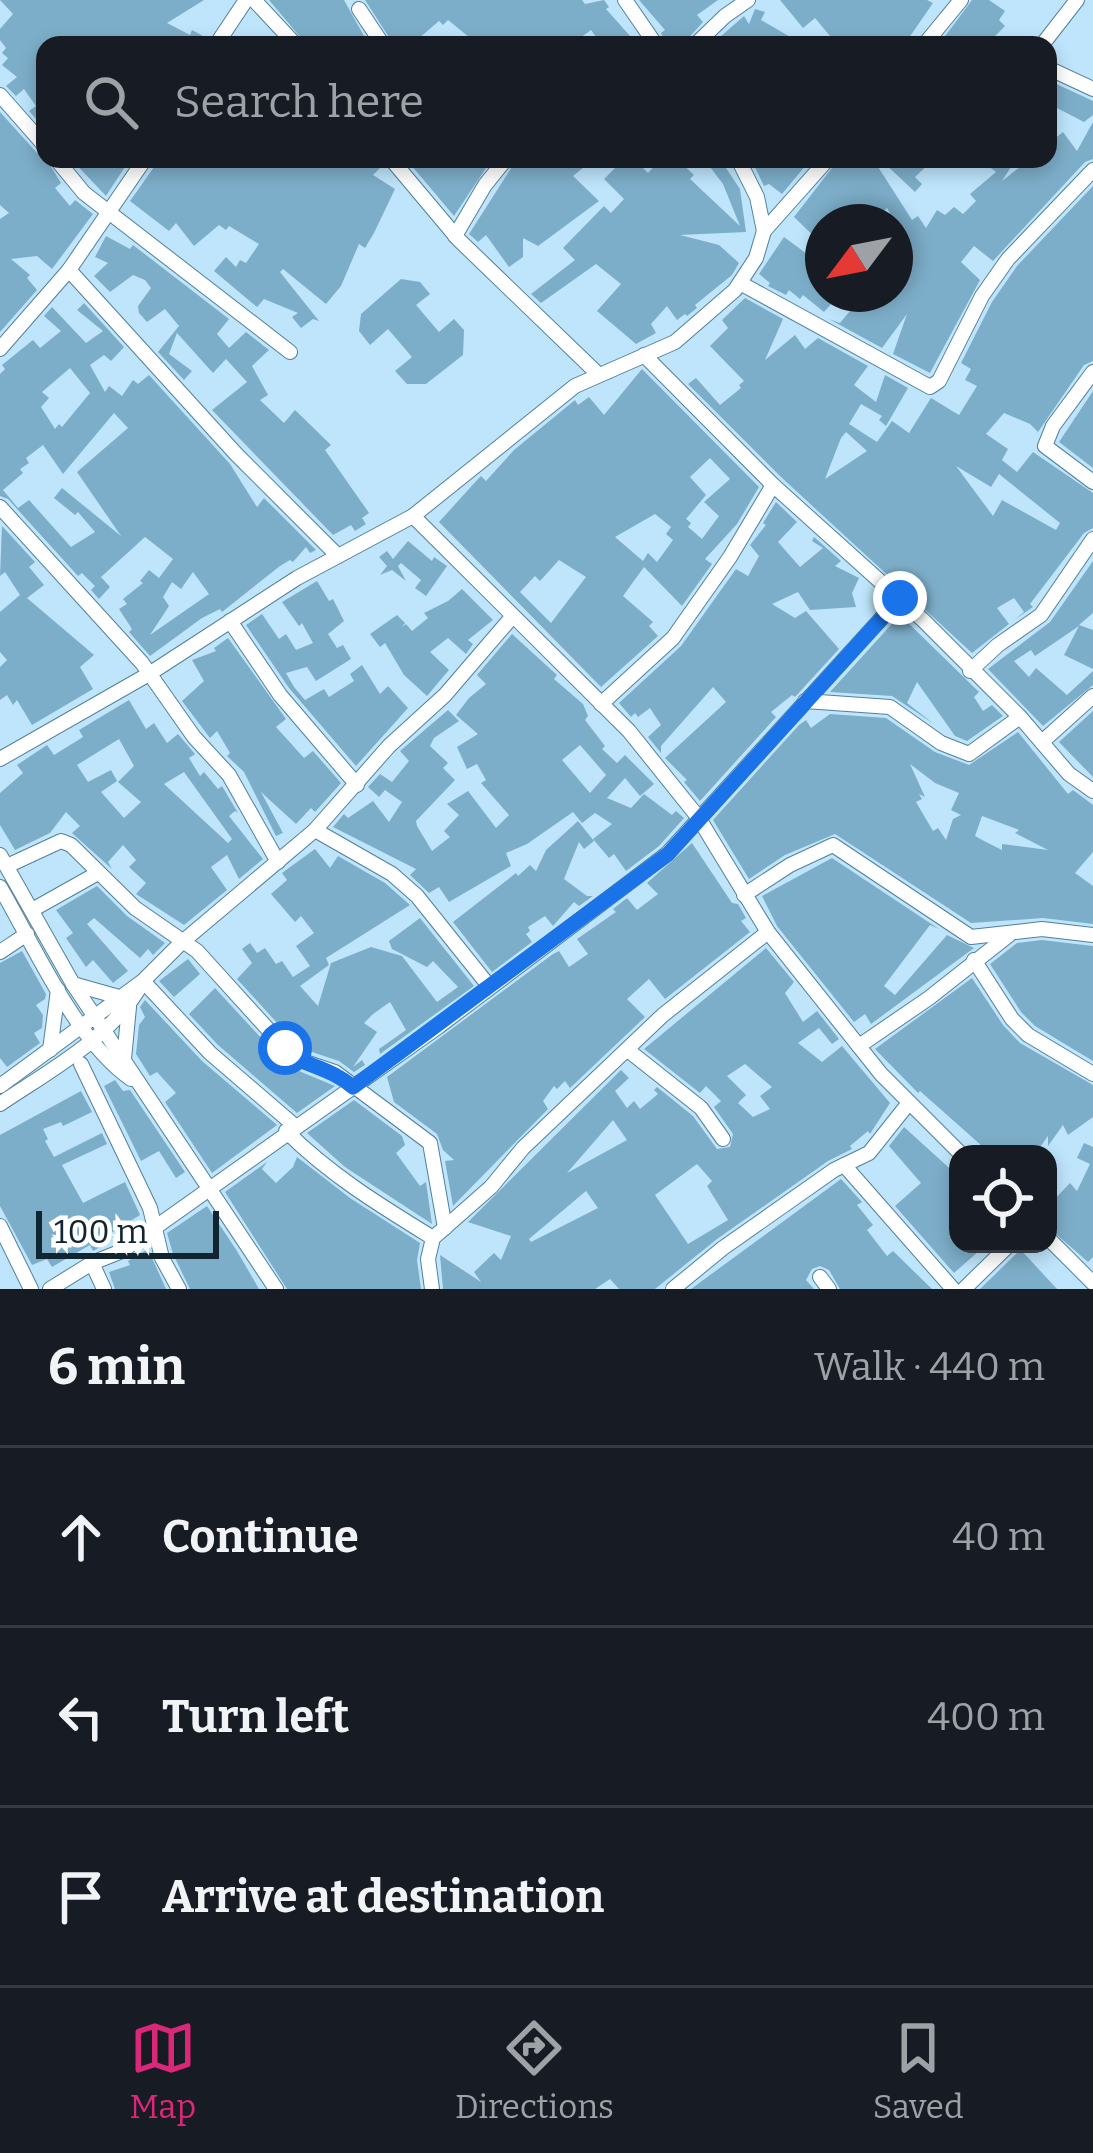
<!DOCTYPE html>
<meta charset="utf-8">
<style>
body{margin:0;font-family:Bitter,serif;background:#242831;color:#f1f3f6}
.controls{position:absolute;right:36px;bottom:36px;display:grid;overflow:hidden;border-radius:24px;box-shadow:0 6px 18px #0003}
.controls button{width:108px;height:108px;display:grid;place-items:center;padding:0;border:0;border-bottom:3px solid #363941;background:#171b24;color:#f1f3f6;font:60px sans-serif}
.compass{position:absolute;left:805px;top:204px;width:108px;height:108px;border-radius:50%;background:#171b24;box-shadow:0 6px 18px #0003;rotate:238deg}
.scale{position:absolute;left:36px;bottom:30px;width:183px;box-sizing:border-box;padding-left:12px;border:6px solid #112530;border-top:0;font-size:33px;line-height:42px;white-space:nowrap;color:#112530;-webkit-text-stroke:9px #fff;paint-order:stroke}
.stop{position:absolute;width:36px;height:36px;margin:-27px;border:9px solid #1a73e8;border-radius:50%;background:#fff}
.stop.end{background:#1a73e8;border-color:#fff;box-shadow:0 3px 12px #0008}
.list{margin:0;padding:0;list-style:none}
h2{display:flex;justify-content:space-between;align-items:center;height:156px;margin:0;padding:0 48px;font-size:51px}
h2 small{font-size:39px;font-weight:400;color:#9ea1a6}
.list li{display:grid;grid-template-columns:78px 1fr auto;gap:36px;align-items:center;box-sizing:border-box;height:180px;padding:0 48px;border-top:3px solid #363941}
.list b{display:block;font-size:45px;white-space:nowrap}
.list em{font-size:39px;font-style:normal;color:#9ea1a6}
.icon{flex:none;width:66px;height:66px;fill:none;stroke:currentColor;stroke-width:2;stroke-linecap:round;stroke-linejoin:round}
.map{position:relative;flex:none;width:1093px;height:1289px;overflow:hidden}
.search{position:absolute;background:#171b24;box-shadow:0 6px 18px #0003;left:36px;right:36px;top:36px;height:132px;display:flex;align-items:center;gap:30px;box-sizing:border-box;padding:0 42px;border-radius:24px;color:#9ea1a6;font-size:45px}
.sheet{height:696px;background:#171b24}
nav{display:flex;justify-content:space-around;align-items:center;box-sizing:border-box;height:168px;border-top:3px solid #363941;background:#171b24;font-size:33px;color:#9ea1a6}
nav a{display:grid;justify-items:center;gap:6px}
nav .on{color:#db2777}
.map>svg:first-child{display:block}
.building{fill:#7daec9;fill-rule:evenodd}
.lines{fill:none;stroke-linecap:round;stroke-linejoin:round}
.minor-casing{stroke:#51809a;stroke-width:16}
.minor{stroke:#fff;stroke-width:14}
.route{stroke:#1a73e8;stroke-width:15}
</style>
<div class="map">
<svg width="1093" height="1289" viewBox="0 0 1093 1289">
<rect width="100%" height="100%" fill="#bee5fc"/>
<!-- building -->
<g class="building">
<polygon points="0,0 204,0 167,23 190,35 192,30 203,36 200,40 205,45 45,45 45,129 29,111 36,106 24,89 16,96 6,86 17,77 2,65 8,58 2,53 6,48 0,40 0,29 13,14"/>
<polygon points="269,0 344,0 369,45 361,40 354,45 307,45"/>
<polygon points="365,0 582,0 585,4 604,0 609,7 606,9 638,45 602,45 591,30 570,45 458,45 469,37 448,20 443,25 439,21 411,45 394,45"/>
<polygon points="639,0 718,0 697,15 703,22 682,45 667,45 661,33 665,30"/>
<polygon points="780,0 927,0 933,3 904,45 818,45 830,36 815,18 803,28"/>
<polygon points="972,0 989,0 1005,11 999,20 1005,26 995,36 997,45 943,45 940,43"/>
<polygon points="755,9 765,12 761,20 792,38 784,45 711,45 744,16 749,24"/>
<polygon points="1048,80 1093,101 1093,115 1084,122 1057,108 1048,116"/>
<polygon points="0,112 37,153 45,157 61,183 55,188 70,206 75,200 93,214 52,269 37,256 11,259 30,275 27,278 37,290 0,332 0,219 9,213 0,205"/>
<polygon points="1093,122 1093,159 1085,162 993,261 974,246 961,262 980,280 930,373 893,354 907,314 882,348 829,319 840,323 864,294 895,294 895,257 905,239 887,208 877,218 869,212 855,222 823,222 823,245 794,217 839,159 850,163 855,159 873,159 912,220 918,216 926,228 937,210 945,215 954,207 963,214 976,201 970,194 996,172 979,159 1016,159 1002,181 1030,159 1048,159 1048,144 1063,132 1077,151"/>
<polygon points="71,159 130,159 106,196"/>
<polygon points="173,159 183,164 186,159 380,159 382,166 373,175 395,189 374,233 365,248 359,244 341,286 326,304 283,269 280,272 319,321 313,319 301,328 292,317 298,313 264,299 257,307 214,271 226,257 236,267 240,260 246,263 259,244 229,226 226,230 219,225 194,246 176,223 169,231 130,201 159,160 169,168"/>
<polygon points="406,159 492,159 454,216"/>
<polygon points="517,159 525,167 534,159 557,159 564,168 574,159 594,159 573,176 599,201 538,246 523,238 523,257 509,267 486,235 478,242 469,234"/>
<polygon points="610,159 634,159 648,173 661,159 677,159 694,175 690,179 740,226 723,184 704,159 720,159 740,189 746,232 680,235 719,245 739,263 732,275 695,305 697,308 687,316 685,314 677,320 667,306 651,324 656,333 636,344 597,311 621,284 596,264 541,303 531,294 575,260 563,248 604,206 611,213 624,199 604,179 616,167"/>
<polygon points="751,159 811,159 782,194 769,184 764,186"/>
<polygon points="880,159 934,159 915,177 922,184 915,192"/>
<path d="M1093 186V361L1084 365 1038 432 1030 424 1004 413 986 434 1008 449 1002 460 1017 472 1033 452 1093 493V528L1084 533 1030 604 1033 607 1014 620 1024 612 1014 598 997 608 1009 624 972 653 781 477 688 384 696 378 720 405 741 388 739 385 744 381 710 346 728 328 722 320 745 298 783 319 765 360 795 335 805 349 818 338 868 366 854 385 876 402 885 375 908 388 886 426 879 420 882 416 861 404 849 424 877 442 892 421 909 433 931 398 959 415 977 386 965 380 971 369 961 363 992 302 1017 266ZM846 432 867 451 825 479 841 438ZM956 466 991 487 999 474 1060 523 1056 530 1002 500 993 516Z"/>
<polygon points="106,236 130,249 133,245 229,319 217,334 229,348 246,332 269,350 252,366 268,395 260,400 284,423 295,410 331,445 325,450 369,513 362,518 366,524 355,531 351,525 333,535 212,410 247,382 226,359 213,373 177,333 169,354 192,371 184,380 158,352 179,326 165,309 147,322 139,313 138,306 151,288 145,280 133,275 110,292 94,276 108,263 95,257"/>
<polygon points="784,237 823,266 823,294 840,294 824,312 803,295 800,299 789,290 786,295 768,286 770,283 759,274"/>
<polygon points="401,279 420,282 430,294 416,305 439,332 454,319 464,330 463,355 426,384 407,384 395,371 412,357 388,329 370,345 359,331 361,314"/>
<path d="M84 303 124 347 111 361 104 355 90 365 105 392 109 386 122 396 133 380 138 384 149 375 230 464 257 507 264 498 316 550 310 553 306 547 293 562 290 560 280 566 222 612 220 609 202 618 150 656 129 632 132 629 119 609 127 604 123 599 143 583 140 581 149 570 159 578 173 559 145 537 101 577 110 587 99 599 91 590 95 586 82 573 78 576 8 499 0 496V374L5 369 2 365 33 340 40 348 61 331 44 316 52 307 86 343 103 331 77 310ZM70 368 90 393 62 427 59 424 55 429 41 407 49 398 42 392ZM114 413 128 428 77 472 121 536 62 488 54 498 75 515 78 512 95 532 71 547 29 500 18 508 3 490 23 473 20 469 29 463 26 458 43 445 63 474ZM193 572 209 594 150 635 169 606 163 597 172 582 181 589Z"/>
<path d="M642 369 759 487 737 524 705 559 712 564 682 606 644 567 623 596 653 622 649 626 658 636 601 687 439 522 478 479 481 476 486 481 514 450 575 400 578 405 589 397 604 415ZM710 458 730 479 704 502 719 516 702 539 688 527 691 523 686 519 706 495 690 477ZM655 514 671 527 666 534 673 540 657 562 648 553 643 561 615 537ZM559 560 586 577 551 623 520 592 535 576 540 581Z"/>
<polygon points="1093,391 1093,468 1059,442"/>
<polygon points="776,502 797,522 778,542 800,567 823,548 812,541 814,537 841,561 835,566 859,578 852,593 856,607 810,610 798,592 772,604 795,618 806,611 839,649 795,697 792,695 771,712 776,717 700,801 684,782 687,780 665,758 726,702 713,687 661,746 661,753 648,737 661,725 650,708 638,717 635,713 631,717 619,703 681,646 736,569 748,576 759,556 750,545 766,525 763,523"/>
<polygon points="2,526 35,562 29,567 44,585 27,598 94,655 80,667 93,689 32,725 17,700 13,705 7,695 0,700 0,667 7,660 0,652 0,612 20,595 5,572 0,576"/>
<polygon points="408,541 432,561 434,557 447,566 426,596 415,588 421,580 401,563 398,566 406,581 392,570 380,575 387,566 379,557 387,551 393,559"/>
<polygon points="1093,561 1093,613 1079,625 1093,630 1093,669 1064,655 1079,626 1035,656 1031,650 1014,661 1029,677 1036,668 1067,695 1093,671 1093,685 1043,726 988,669 1050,622"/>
<polygon points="317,581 329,601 333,599 344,621 328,634 337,648 343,645 351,659 316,681 307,667 286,673 294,687 305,700 324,689 329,697 354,681 350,674 362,665 380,694 388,686 408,708 356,766 289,688 246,625 262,614 279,639 286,634 296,650 313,643 302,623 299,626 282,602"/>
<polygon points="462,589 493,620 468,640 473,644 466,654 448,638 430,652 449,670 427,696 404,675 385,643 380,647 370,634 397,615 405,623 402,627 406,624 412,631 428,618 424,613 448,601"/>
<polygon points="900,615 979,692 974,697 983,711 992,705 1003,716 967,741 955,736 917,682 907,703 934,724 892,696 830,692"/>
<path d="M512 634 557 675 554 679 583 704 588 716 585 720 605 746 602 749 617 763 625 755 654 784 640 796 625 778 607 798 631 808 644 794 672 815 676 811 684 818 659 846 626 871 614 854 609 858 593 839 612 824 595 813 582 823 573 812 527 844 506 853 511 866 449 902 439 887 429 893 410 875 416 869 333 827 344 814 348 818 373 801 389 822 402 802 385 790 379 797 368 787 380 774 392 782 409 761 400 751 448 710 459 721 434 738 430 746 448 763 443 768 455 780 416 821 417 826 432 851 450 837 444 831 459 815 447 804 468 791 496 828 509 815 481 783 486 780 477 764 467 769 457 747 478 734 456 715 469 698 486 684 477 675ZM580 745 606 775 590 793 562 760Z"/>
<polygon points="228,638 286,719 276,727 304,758 313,751 341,783 315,812 311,808 296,824 261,792 283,833 276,836 244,772 227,756 230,753 217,731 210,738 182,701 204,681 192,660 216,651 214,648"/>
<path d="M129 700 146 729 154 723 167 743 178 734 195 754 189 758 200 776 204 772 218 789 222 786 238 813 235 811 229 816 263 859 239 879 227 855 211 867 227 890 184 925 136 894 146 883 129 867 136 860 123 845 108 862 112 869 72 833 80 826 66 812 50 833 15 850 0 825V793L23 773 17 765 47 745 54 755 83 737 79 730ZM119 739 134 766 118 782 141 802 124 818 101 792 117 781 111 770 88 782 77 765ZM184 772 232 839 228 843 164 784Z"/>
<polygon points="1093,711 1093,777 1059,742"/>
<path d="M830 714 886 718 935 752 969 765 1018 732 1068 794 1073 790 1093 805V852L1075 873 1093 886V924L1043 918 971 923 835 834 785 855 749 879 713 820 799 725 806 720 811 728ZM910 764 935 783 959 793 951 810 961 815 953 819 946 840 938 828 933 831 916 802 922 799 919 794 925 797ZM982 816 1019 830 1015 833 1048 850 1002 844V850L986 842 975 836Z"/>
<polygon points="578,821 594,841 584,849 579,842 564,879 587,896 593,896 579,906 574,902 553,926 545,916 528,927 530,931 526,934 532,942 492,972 453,922 516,873 518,876 530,865 536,871 546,850"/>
<polygon points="692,843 732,903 738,904 746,918 741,921 750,932 665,999 649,979 627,999 645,1017 570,1088 565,1081 557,1089 554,1086 543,1101 548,1109 453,1206 445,1161 454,1160 443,1150 437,1134 394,1102 387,1077 553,954 559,951 569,967 588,954 577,939 616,912 613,909 627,898 637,910 658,894 647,883"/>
<polygon points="315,849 330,868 338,856 385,883 410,905 326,958 329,965 300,986 318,1006 331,963 371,947 402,956 437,1002 458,987 433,961 427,967 392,949 389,941 420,918 474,986 380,1054 379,1049 406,1030 390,1002 373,1014 364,1023 377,1032 353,1067 362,1060 365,1065 354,1072 339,1061 300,1048 237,979 252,963 242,949 250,943 257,953 265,948 276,964 282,961 293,977 310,966 296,946 314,933 301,916 295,922 271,894 287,880 282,873"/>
<polygon points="832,858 939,929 930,925 884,986 895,995 947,935 974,948 871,1024 865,1014 854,1022 777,926 762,896"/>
<polygon points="97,886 127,916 165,943 153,955 148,949 140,958 94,918 87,924 128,971 113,983 93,960 86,967 66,938 73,933 56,910"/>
<polygon points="1042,940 1093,946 1093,1061 1035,1026 1021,1012 990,964 1017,943"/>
<path d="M766 948 794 982 785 993 803 1022 817 1011 839 1039 832 1044 819 1028 798 1043 822 1062 842 1046 890 1103 870 1134 868 1131 850 1146 852 1149 828 1161 717 1239 655 1289H619L610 1279 595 1289H443L440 1255 481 1282 474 1272 494 1253 501 1260 511 1236 468 1222 621 1070 629 1078 615 1091 627 1108 634 1101 640 1109 658 1094 654 1090 657 1087 693 1116 717 1149 730 1147 733 1134 714 1107 721 1101 706 1086 700 1093 644 1049ZM745 1064 772 1087 760 1096 770 1109 753 1117 738 1103 746 1095 727 1076ZM613 1120 627 1140 567 1173ZM697 1164 712 1181 707 1186 728 1220 688 1244 655 1195ZM586 1191 598 1208 531 1242 529 1239Z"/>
<polygon points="22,951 46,994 45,999 36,1005 43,1015 42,1028 34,1033 40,1043 7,1067 0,1058 0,963"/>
<polygon points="188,959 200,974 174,997 159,981"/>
<polygon points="972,978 1003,1025 1020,1043 1093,1085 1093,1117 1068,1135 1063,1125 1048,1146 1048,1136 1035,1154 991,1154 920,1091 918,1093 875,1049"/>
<polygon points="215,988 287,1066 335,1086 297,1113 218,1045 189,1014"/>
<polygon points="145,1000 202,1061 277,1125 212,1173 165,1102 176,1093 157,1072 150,1076 136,1054 139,1025 145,1017 140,1007"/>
<polygon points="115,1080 123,1091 130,1090 185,1172 176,1178 159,1151 141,1161 104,1086"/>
<polygon points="81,1091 92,1112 63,1126 61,1122 43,1129 48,1139 45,1141 54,1157 102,1133 107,1144 62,1165 83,1203 125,1182 140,1215 103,1238 106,1244 93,1251 90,1245 52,1267 47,1259 32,1265 0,1206 0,1135"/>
<polygon points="354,1100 402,1136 405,1145 396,1153 420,1186 426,1182 432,1224 345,1167 307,1133"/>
<polygon points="904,1127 958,1176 958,1244 987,1244 954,1273 895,1206 921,1183 889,1146"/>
<polygon points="1084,1143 1093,1147 1093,1257 1088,1262 1048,1227 1048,1206 1070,1183 1077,1191 1090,1164 1077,1158"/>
<polygon points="297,1157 350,1198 420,1243 417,1260 421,1289 287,1289 225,1192 267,1162 262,1169 276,1183 293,1167"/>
<polygon points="841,1179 862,1202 857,1205 873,1225 867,1230 887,1256 893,1251 932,1289 840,1289 829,1270 820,1266 812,1269 806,1280 814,1289 691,1289"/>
<polygon points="207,1206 237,1251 259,1289 190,1289 173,1254 167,1233"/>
<polygon points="148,1249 166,1289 115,1289 109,1272 130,1265 128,1261"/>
<polygon points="1020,1249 1057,1289 980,1289 1018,1252"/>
</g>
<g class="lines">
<defs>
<g id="minor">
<polyline points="254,0 296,45"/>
<polyline points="625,0 656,45"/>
<polyline points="359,9 383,45"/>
<polyline points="216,45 246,0"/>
<polyline points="695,45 725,16 748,0"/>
<polyline points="924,45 961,0"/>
<polyline points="1042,45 1077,0"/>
<polyline points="1048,68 1093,89"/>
<polyline points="0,95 45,146"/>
<polyline points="56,159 84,193 290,352"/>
<polyline points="391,159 459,240 599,375"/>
<polyline points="738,159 757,197 764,231"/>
<polyline points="455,236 485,185 506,159"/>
<polyline points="69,270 236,454 338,556"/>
<polyline points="740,283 930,387 939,381 982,296 1008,259 1093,170"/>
<polyline points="0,349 69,270 145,159"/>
<polyline points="644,355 773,485 923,620 1020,717 1069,774 1093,791"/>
<polyline points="1093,372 1053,426 1045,446 1093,482"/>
<polyline points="0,507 142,663 194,737 229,775 278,862"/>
<polyline points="413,516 629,731 698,817 768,932 881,1074 961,1154"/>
<polyline points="230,621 280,695 357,785"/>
<polyline points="970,671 998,645 1041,615 1093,539"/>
<polyline points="805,701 890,707 941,743 969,754 1020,717"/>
<polyline points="601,704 673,638 730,557 773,485"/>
<polyline points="1042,742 1093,696"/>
<polyline points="0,759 149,674 297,578 413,516 575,386 675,342 735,290 756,258 764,231 828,159"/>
<polyline points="315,830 392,874 417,896 489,986"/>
<polyline points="0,855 73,984 276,1289"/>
<polyline points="7,866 61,841 71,845 135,908 197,951 294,1058 335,1072 430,1143 445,1228"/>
<path d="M0 887C35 947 75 1040 131 1079"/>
<polyline points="744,895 790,865 833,845 971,937 1042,929 1093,935"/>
<polyline points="32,910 98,873"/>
<polyline points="0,952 27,934"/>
<polyline points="974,960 1012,1019 1028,1035 1093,1074"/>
<polyline points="143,981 210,1053 295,1126"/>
<polyline points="73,984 119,997"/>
<polyline points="859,1046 929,998 1009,935"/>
<polyline points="50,1050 58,990"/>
<polyline points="629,1051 701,1108 723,1139"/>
<polyline points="124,1059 129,1007"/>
<polyline points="81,1064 150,1208 162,1258 179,1289"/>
<polyline points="0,1086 143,981 181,943 315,830 389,746 445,695 512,617"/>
<path d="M0 1104C49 1071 111 1038 141 985"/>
<path d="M286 1131C330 1175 381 1206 433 1238"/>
<polyline points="844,1165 953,1289"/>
<polyline points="0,1226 31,1289"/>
<polyline points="1048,1238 1093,1283"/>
<polyline points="92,1263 104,1289"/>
<polyline points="820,1277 829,1289"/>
<polyline points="50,1289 92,1263 122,1251 438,1027 667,854 900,598"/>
<polyline points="432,1289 428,1259 433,1238 491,1187 523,1148 663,1015 768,932"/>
<polyline points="673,1289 723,1248 834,1170 869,1153 908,1104"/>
<polyline points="964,1289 1010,1244"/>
</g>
</defs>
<!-- minor casing -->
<use href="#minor" class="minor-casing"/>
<!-- minor -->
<use href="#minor" class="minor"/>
</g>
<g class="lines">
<!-- route -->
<path class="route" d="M285 1048C304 1068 327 1065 353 1087L668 854 900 598"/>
</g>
</svg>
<div class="controls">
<button><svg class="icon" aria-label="locate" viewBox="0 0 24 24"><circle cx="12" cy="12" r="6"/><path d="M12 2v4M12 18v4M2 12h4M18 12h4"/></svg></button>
</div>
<svg class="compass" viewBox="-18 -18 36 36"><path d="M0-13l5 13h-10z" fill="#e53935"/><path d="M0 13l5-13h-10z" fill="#9ea1a6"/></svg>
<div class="scale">100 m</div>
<div class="stop" style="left:285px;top:1048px"></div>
<div class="stop end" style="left:900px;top:598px"></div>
<div class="search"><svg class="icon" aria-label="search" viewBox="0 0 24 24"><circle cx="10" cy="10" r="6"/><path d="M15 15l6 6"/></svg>Search here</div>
</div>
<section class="sheet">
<h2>6 min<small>Walk · 440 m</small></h2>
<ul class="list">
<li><svg class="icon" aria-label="ahead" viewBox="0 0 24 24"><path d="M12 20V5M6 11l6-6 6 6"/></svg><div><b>Continue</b></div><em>40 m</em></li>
<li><svg class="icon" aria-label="left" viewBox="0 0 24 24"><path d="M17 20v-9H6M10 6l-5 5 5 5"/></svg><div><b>Turn left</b></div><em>400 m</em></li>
<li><svg class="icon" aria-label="arrive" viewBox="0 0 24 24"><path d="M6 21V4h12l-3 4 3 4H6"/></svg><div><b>Arrive at destination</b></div></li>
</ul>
</section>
<nav>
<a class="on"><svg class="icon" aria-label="map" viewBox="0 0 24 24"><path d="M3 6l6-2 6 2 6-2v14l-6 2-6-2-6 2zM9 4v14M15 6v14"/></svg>Map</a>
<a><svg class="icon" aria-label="directions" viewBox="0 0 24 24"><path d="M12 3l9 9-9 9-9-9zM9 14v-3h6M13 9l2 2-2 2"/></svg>Directions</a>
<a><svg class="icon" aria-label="saved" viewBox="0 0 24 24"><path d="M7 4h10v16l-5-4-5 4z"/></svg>Saved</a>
</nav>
